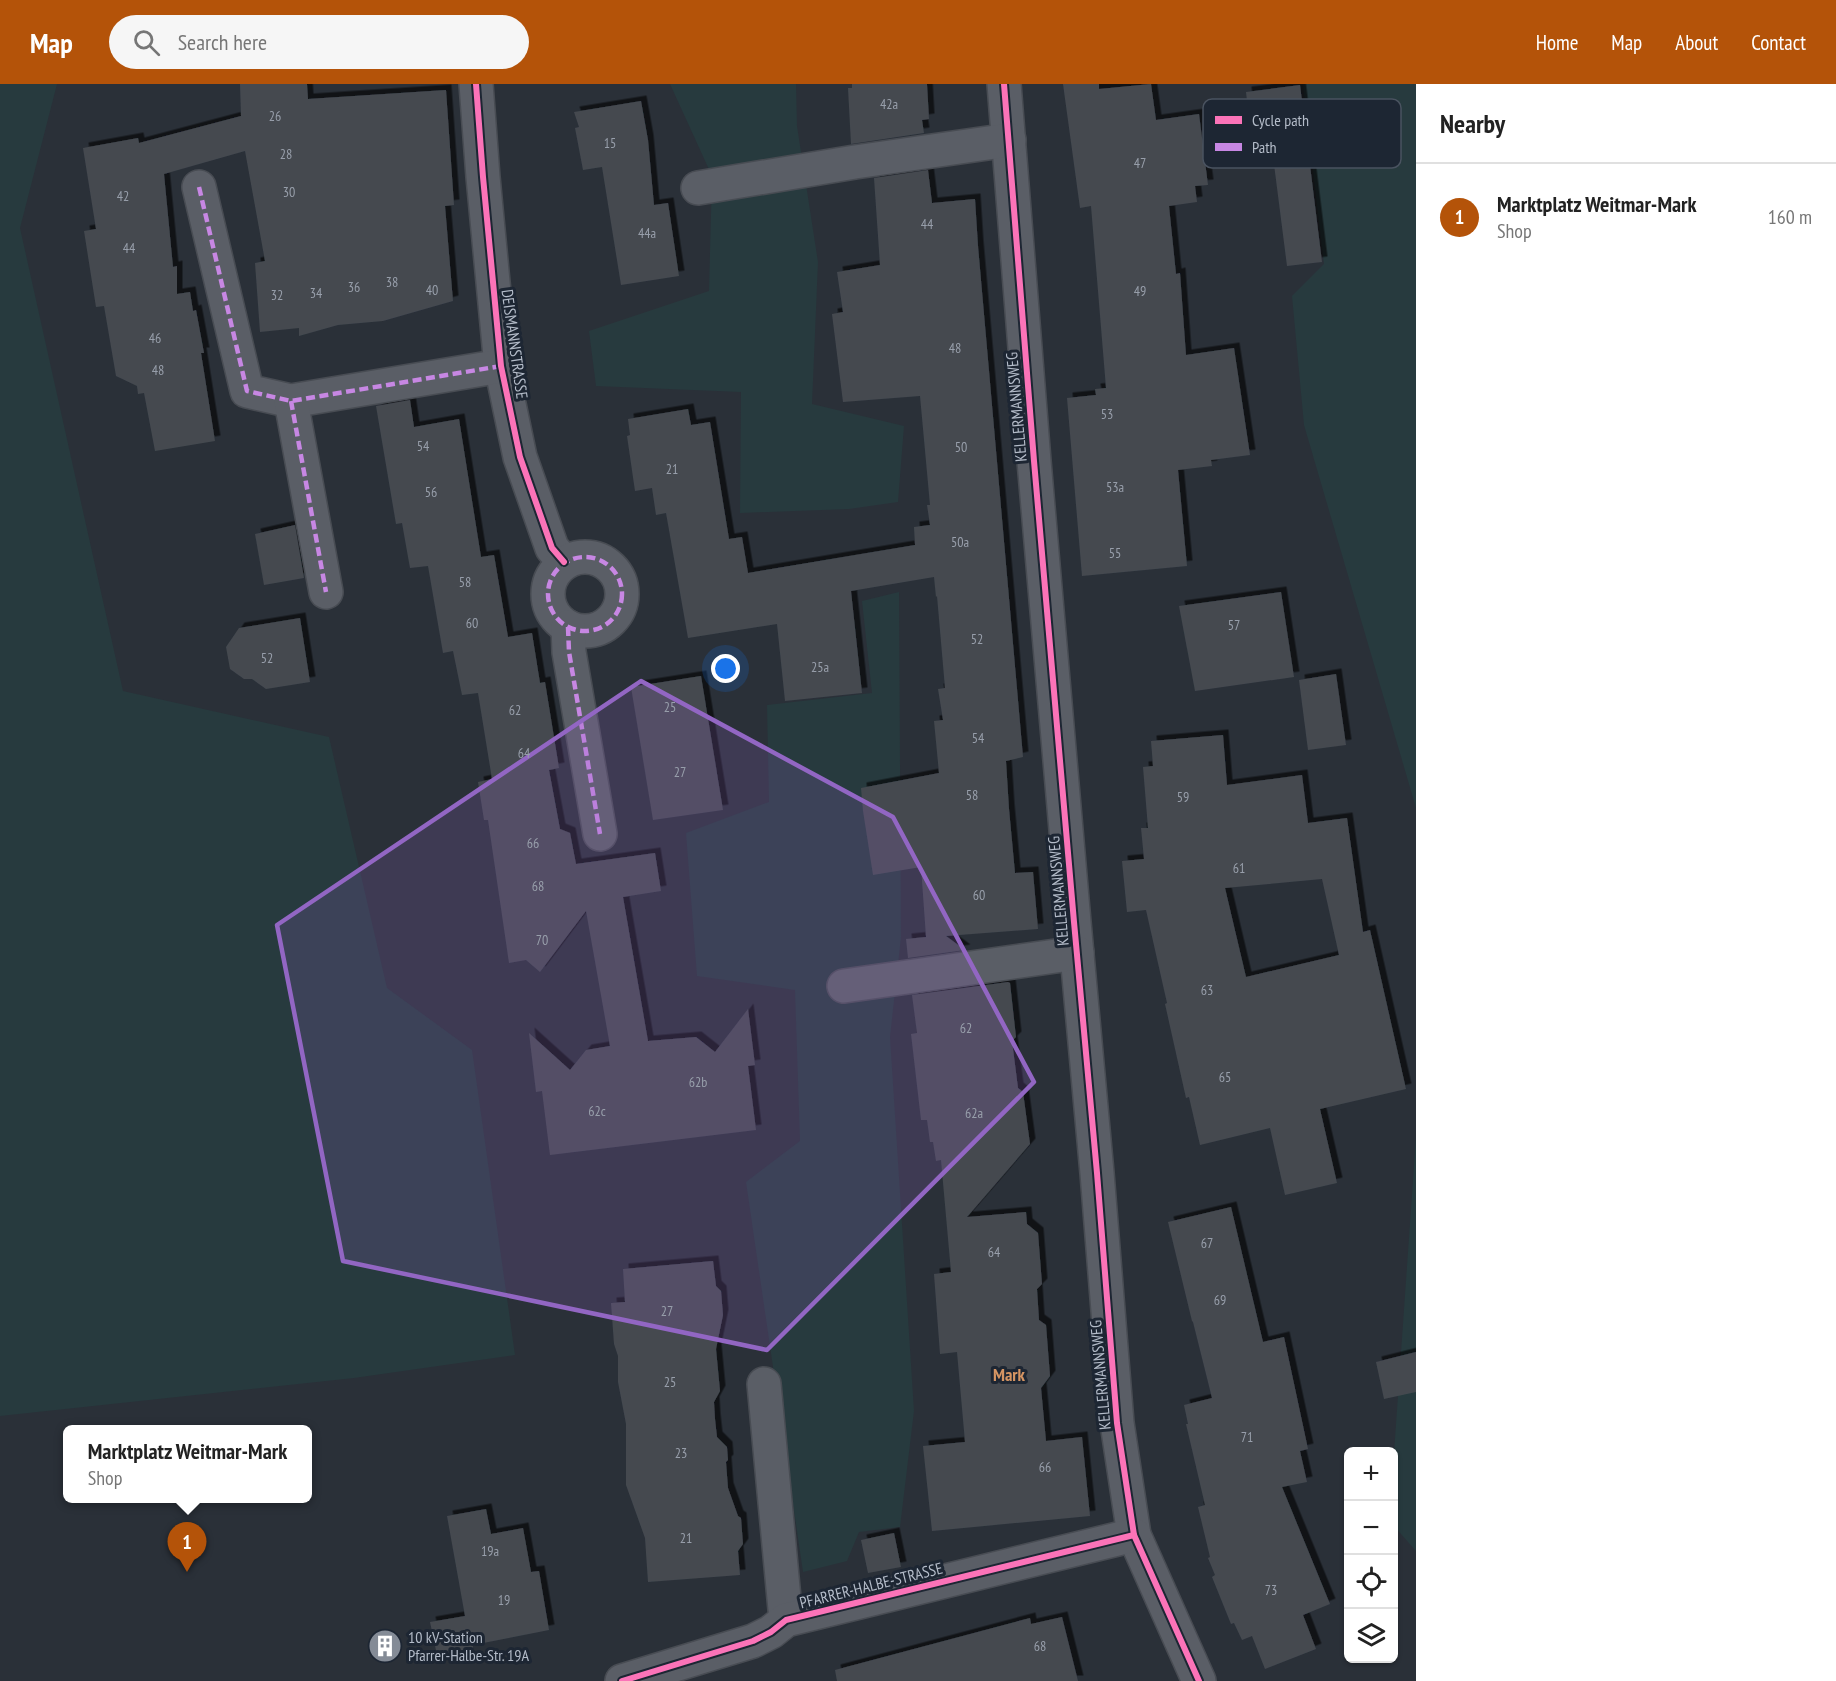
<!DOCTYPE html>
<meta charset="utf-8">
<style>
body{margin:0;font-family:"PT Sans Narrow",sans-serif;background:#f6f6f6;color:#222}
.controls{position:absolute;right:18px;bottom:18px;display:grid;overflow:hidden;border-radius:9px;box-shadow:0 2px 4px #0004}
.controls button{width:54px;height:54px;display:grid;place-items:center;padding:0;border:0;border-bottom:2px solid #e0e0e0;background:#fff;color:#222;font:30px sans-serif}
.you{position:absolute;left:726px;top:585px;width:21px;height:21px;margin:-15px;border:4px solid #fff;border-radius:50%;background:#1a73e8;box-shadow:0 0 0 9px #1a73e833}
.badge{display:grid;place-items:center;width:39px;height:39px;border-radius:50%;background:#b45309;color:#fff;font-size:20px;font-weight:700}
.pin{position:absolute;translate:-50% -50px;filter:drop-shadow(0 2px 3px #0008)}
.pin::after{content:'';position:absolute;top:32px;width:21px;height:18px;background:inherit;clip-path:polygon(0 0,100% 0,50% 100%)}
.popup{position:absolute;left:63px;top:1341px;width:249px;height:78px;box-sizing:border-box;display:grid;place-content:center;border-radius:9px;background:#fff;filter:drop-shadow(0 2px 4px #0005);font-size:20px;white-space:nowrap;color:#767676}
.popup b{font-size:22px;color:#222}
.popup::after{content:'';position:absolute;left:50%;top:100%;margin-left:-12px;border:12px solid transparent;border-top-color:#fff}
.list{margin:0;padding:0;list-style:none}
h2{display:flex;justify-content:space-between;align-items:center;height:78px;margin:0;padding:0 24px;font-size:26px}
h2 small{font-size:20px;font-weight:400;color:#767676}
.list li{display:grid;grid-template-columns:39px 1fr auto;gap:18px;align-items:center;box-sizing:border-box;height:108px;padding:0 24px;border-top:2px solid #e0e0e0}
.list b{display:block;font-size:22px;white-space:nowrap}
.list p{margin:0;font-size:20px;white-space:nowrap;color:#767676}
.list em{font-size:20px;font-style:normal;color:#767676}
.icon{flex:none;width:33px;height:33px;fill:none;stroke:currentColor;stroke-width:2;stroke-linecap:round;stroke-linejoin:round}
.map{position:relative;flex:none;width:1416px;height:1597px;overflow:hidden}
header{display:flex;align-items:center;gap:36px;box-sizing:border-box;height:84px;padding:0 30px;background:#b45309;color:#fff}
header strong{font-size:28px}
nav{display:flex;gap:33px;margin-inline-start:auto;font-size:21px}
.search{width:420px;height:54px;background:#f6f6f6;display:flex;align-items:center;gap:15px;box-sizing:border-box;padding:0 21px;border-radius:33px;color:#767676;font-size:22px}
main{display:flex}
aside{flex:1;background:#fff}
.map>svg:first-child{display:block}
.green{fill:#273a3e}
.building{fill:#444950;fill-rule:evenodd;filter:url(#shadow)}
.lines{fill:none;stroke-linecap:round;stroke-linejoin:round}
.minor-casing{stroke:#484c53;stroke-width:36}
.minor{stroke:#5a5e66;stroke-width:33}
.quiet{stroke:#c787e3;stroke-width:4.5;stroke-dasharray:9 4.5;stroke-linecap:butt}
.cycleway-casing{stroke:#1d2633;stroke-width:10}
.cycleway{stroke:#fb73b8;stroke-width:6}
.marked{fill:#9266c3;fill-opacity:0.2;stroke:#9266c3;stroke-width:4.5;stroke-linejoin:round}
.labels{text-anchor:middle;stroke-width:6;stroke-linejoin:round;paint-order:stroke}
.number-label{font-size:14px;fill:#989fab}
.street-label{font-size:16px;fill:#b4bcc9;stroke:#1d2633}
.poi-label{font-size:16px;fill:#b4bcc9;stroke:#1d2633;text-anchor:start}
.neighbourhood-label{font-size:18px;font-weight:bold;fill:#d59563;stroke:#1d2633}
.key{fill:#1d2633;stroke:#4a5360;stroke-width:1.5}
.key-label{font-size:16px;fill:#b4bcc9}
</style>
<header>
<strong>Map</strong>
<div class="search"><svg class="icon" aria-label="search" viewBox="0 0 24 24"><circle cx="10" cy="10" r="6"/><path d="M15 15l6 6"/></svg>Search here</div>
<nav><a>Home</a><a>Map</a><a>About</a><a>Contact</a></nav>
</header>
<main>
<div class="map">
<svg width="1416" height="1597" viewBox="0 0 1416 1597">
<defs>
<filter id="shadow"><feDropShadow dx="5.5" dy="-5.5" stdDeviation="0" flood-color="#0009"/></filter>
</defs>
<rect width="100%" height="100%" fill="#2a3038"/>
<!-- green -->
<g class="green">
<polygon points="0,0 57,0 20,144 123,607 329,653 387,904 472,966 515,1271 354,1294 0,1332"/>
<polygon points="670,0 796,0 797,42 818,178 812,320 904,342 898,418 849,425 740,429 741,308 596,302 589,247 709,207 712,92"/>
<polygon points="1303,0 1416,0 1416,724 1304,341 1292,212 1324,180"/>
<polygon points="899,508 901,853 890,953 914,1327 900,1443 859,1448 847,1477 803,1488 746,1098 800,1057 795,906 697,892 686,749 769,718 767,621 872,609 862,517"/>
<polygon points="1416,1053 1416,1467 1394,1442 1394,1369"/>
</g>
<!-- building -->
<g class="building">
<polygon points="240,0 307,0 308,15 446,6 454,121 445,122 453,217 383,237 338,241 299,252 299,244 260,248 255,179 265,177 245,67 164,90 173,183 177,182 177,210 190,208 193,227 196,226 204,269 201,269 215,357 155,367 144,309 138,310 137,302 116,292 104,222 96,223 84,147 96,145 83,64 138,54 139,59 241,32"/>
<polygon points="852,0 927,0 929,35 922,36 924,49 851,60 848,4 852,4"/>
<polygon points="1063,0 1099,0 1099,5 1151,0 1156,36 1199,30 1208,101 1195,102 1197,118 1169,122 1176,190 1180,189 1186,271 1234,264 1250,371 1211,376 1212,382 1178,386 1187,482 1082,492 1067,314 1096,311 1095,305 1106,304 1091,122 1080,124"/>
<polygon points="1300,1 1322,178 1287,182 1269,41 1250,43 1246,8"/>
<polygon points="641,17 648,56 654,121 668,119 679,192 621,201 602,83 583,86 575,44 579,43 574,28"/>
<polygon points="928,86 932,119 975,115 978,162 1023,673 1006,677 1009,725 1015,789 1033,788 1038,845 946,852 965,866 908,874 906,855 926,853 921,783 873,791 863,727 861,704 939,689 934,637 943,636 938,605 945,604 937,512 936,513 934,493 851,507 862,609 785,617 777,540 688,554 666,429 656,431 652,404 635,407 627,352 630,351 628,335 688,325 691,341 710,338 729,455 742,453 748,489 915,461 914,443 930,441 927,421 930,421 920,312 843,318 832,230 843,228 837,188 880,181 874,94"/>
<polygon points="410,316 414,343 459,335 481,473 494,471 508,553 532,549 540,599 545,598 559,684 549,686 560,745 570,749 576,780 655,769 661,807 623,813 648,957 696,953 715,968 748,925 755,981 748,982 756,1046 550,1071 542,1007 536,1008 529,949 570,986 586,966 610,962 586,827 540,888 526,876 509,879 488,736 484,736 478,698 492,695 478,609 462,611 453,567 443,569 428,482 410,484 402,439 396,440 376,322"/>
<polygon points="295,441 304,494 264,501 255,450"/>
<polygon points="1281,508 1294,593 1195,607 1179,522"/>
<polygon points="300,534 310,598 266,605 252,595 244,595 230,585 226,563 239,544"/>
<polygon points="1336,590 1346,661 1308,666 1299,596"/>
<polygon points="701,592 723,726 653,736 631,603"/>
<path d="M1223 651 1227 701 1302 691 1308 739 1347 734 1363 848 1370 846 1406 1005 1320 1025 1337 1099 1285 1111 1270 1044 1200 1061 1189 1013 1186 1014 1165 920 1167 919 1146 826 1127 828 1122 777 1144 775 1141 744H1148L1143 683 1153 682 1151 657ZM1322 795 1339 871 1246 893 1225 804Z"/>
<polygon points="1008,898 1010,899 1016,953 1012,957 1018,1004 1023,1008 1030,1060 967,1133 1026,1128 1027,1140 1038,1149 1042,1200 1037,1205 1039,1236 1046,1241 1050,1292 1041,1304 1046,1357 1082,1353 1090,1432 932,1447 923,1362 965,1358 957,1268 940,1270 934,1190 951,1188 941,1076 936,1077 933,1058 930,1058 927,1036 921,1036 911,950 917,949 912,911"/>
<polygon points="1231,1123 1263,1258 1284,1253 1308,1365 1300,1367 1307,1398 1282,1403 1330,1520 1303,1531 1316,1565 1265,1585 1252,1552 1242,1556 1234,1539 1231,1540 1212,1493 1215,1491 1208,1474 1210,1473 1198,1423 1205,1421 1186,1340 1188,1340 1184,1321 1212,1314 1193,1238 1192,1237 1168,1138"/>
<polygon points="713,1177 716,1202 721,1207 723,1231 716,1265 720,1307 714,1318 715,1335 717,1353 727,1363 728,1376 726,1378 728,1404 738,1432 741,1434 743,1460 738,1467 740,1491 648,1498 645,1454 626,1401 626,1340 618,1298 618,1272 614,1260 611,1219 625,1218 623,1185"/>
<polygon points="1416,1268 1416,1308 1384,1315 1376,1278"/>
<polygon points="486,1425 491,1450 523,1444 531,1488 539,1487 549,1546 473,1561 473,1564 437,1571 430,1538 465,1532 447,1432"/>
<polygon points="894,1449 901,1483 868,1489 861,1456"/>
<polygon points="1062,1533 1078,1597 837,1597 835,1586 1030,1534 1031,1540"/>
</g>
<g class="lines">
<defs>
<g id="minor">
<polyline points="476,0 483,93 501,282 520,373 552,464 564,478"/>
<polyline points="1004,0 1034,377 1074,838 1097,1089 1117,1339 1134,1451 1199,1597"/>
<polyline points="199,103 247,307 291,317 501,282"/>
<polyline points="698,104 855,78 1009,56"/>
<polyline points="291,317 326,508"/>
<circle cx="585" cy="510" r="37"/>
<polyline points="568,543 569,568 600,750"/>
<polyline points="844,902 1077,869"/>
<polyline points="764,1300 786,1536"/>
<polyline points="622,1597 753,1557 771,1548 786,1536 1134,1451"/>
</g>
</defs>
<!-- minor casing -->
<use href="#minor" class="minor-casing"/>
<!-- minor -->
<use href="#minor" class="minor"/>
<!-- quiet -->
<g class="quiet">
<polyline points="199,103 247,307 291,317 501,282"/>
<polyline points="291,317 326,508"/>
<circle cx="585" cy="510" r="37"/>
<polyline points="568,543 569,568 600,750"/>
</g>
<defs>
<g id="cycleway">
<polyline points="476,0 483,93 501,282 520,373 552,464 564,478"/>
<polyline points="1004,0 1034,377 1074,838 1097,1089 1117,1339 1134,1451 1199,1597"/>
<polyline points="622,1597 753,1557 771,1548 786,1536 1134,1451"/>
</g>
</defs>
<!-- cycleway casing -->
<use href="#cycleway" class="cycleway-casing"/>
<!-- cycleway -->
<use href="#cycleway" class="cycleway"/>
</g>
<!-- marked area -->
<path class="marked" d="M641 597 893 733 1034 998 767 1266 343 1177 277 841Z"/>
<!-- icons -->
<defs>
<symbol id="building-disc" viewBox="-11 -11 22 22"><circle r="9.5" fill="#848b96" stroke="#1d2633"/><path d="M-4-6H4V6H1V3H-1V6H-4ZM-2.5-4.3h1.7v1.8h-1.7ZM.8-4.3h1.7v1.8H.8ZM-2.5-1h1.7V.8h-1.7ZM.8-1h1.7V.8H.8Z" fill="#fff"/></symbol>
</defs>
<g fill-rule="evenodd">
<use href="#building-disc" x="366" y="1543" width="38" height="38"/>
</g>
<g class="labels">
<!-- number labels -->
<g class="number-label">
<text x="889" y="25">42a</text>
<text x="275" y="37">26</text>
<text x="610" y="64">15</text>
<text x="286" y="75">28</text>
<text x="1140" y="84">47</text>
<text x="289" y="113">30</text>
<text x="123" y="117">42</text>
<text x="927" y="145">44</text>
<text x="647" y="154">44a</text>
<text x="129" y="169">44</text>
<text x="392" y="203">38</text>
<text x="354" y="208">36</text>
<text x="432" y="211">40</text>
<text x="1140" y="212">49</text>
<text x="316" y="214">34</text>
<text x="277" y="216">32</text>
<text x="155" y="259">46</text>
<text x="955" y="269">48</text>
<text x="158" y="291">48</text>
<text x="1107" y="335">53</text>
<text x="423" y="367">54</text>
<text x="961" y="368">50</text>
<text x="672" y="390">21</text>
<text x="1115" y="408">53a</text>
<text x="431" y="413">56</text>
<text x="960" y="463">50a</text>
<text x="1115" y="474">55</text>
<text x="465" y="503">58</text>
<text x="472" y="544">60</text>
<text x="1234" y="546">57</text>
<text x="977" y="560">52</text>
<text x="267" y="579">52</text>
<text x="820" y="588">25a</text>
<text x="670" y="628">25</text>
<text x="515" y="631">62</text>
<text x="978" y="659">54</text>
<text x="524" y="674">64</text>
<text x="680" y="693">27</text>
<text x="972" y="716">58</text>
<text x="1183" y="718">59</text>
<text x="533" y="764">66</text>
<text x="1239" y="789">61</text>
<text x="538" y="807">68</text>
<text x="979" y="816">60</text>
<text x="542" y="861">70</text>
<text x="1207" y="911">63</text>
<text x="966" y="949">62</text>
<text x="1225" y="998">65</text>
<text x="698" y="1003">62b</text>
<text x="597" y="1032">62c</text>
<text x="974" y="1034">62a</text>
<text x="1207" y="1164">67</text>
<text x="994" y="1173">64</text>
<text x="1220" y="1221">69</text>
<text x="667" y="1232">27</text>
<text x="670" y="1303">25</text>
<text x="1247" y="1358">71</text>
<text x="681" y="1374">23</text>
<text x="1045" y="1388">66</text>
<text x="686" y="1459">21</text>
<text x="490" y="1472">19a</text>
<text x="1271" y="1511">73</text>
<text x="504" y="1521">19</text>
<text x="1040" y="1567">68</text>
</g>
<!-- street labels -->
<g class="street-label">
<text transform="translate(515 260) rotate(82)" y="6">DEISMANNSTRASSE</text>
<text transform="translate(1016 323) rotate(-95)" y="6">KELLERMANNSWEG</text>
<text transform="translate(1058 807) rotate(-95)" y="6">KELLERMANNSWEG</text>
<text transform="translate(1100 1291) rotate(-95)" y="6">KELLERMANNSWEG</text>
<text transform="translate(871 1501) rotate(-14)" y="6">PFARRER-HALBE-STRASSE</text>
</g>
<!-- poi labels -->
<g class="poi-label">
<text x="408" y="1559">10 kV-Station<tspan x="408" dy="18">Pfarrer-Halbe-Str. 19A</tspan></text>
</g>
<!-- neighbourhood labels -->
<g class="neighbourhood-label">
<text x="1009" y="1297">Mark</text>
</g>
</g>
<!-- legend -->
<rect x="1203" y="15" width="198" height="69" rx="9" class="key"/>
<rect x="1215" y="32" width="27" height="8" fill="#fb73b8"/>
<rect x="1215" y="59" width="27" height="8" fill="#c787e3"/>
<g class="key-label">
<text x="1252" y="42">Cycle path</text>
<text x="1252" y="69">Path</text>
</g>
</svg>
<div class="controls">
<button>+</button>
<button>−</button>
<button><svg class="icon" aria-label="locate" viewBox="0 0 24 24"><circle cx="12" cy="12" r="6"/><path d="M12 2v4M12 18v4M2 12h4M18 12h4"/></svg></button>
<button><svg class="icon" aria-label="layers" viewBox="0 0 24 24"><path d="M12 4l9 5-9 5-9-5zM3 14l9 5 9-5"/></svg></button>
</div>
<div class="you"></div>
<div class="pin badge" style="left:187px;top:1488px">1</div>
<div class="popup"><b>Marktplatz Weitmar-Mark</b>Shop</div>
</div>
<aside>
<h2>Nearby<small></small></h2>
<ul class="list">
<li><span class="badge">1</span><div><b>Marktplatz Weitmar-Mark</b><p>Shop</p></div><em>160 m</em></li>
</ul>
</aside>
</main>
